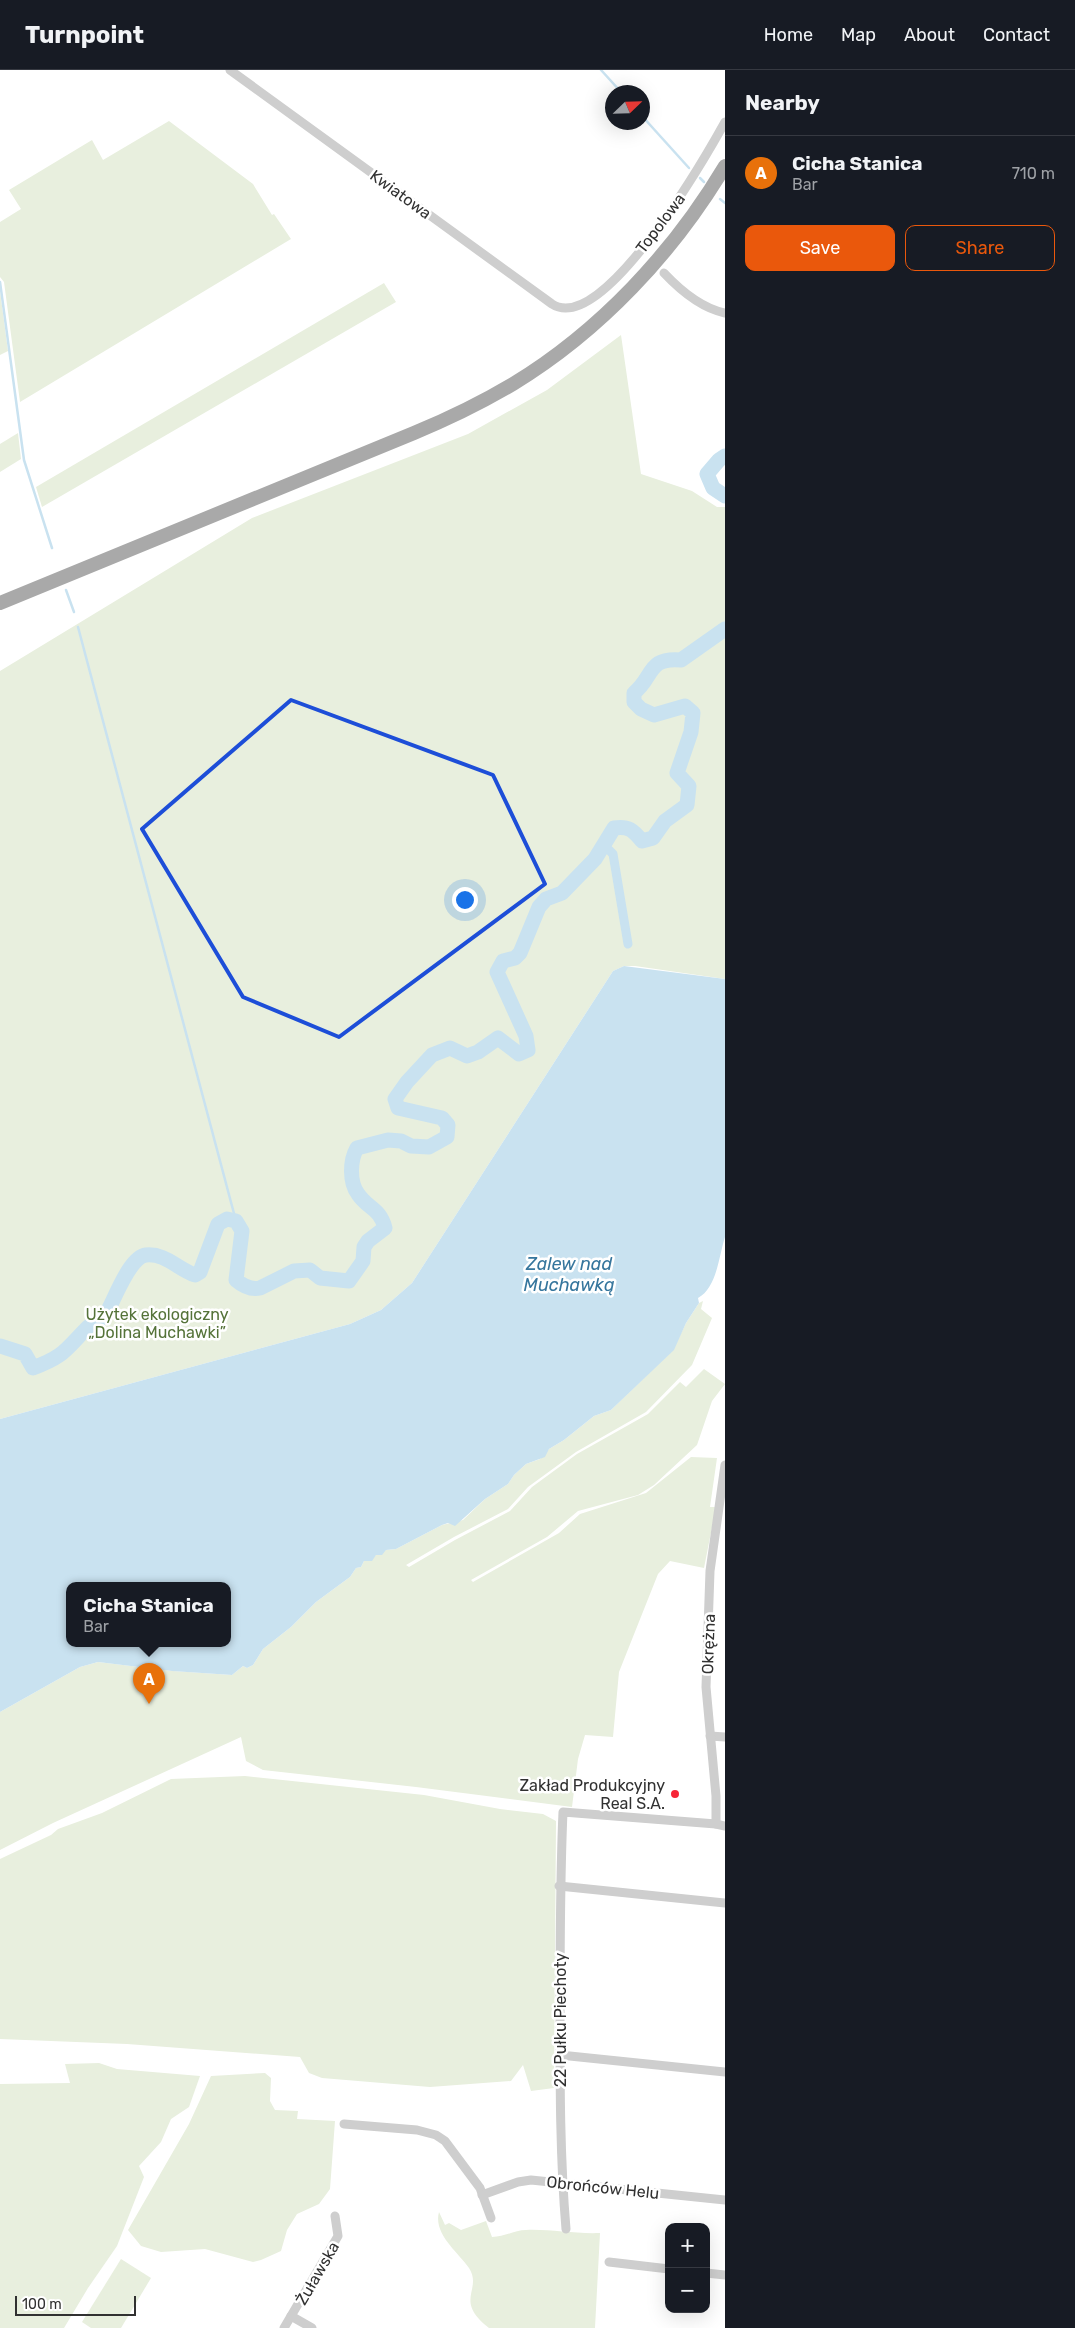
<!DOCTYPE html>
<meta charset="utf-8">
<style>
body{margin:0;font-family:Rubik,sans-serif;background:#20242c;color:#f1f3f6}
.controls{position:absolute;right:15px;bottom:15px;display:grid;overflow:hidden;border-radius:10px;box-shadow:0 5px 20px #0002}
.controls button{width:45px;height:45px;display:grid;place-items:center;padding:0;border:0;border-bottom:1px solid #363941;background:#171b24;color:#f1f3f6;font:25px sans-serif}
.compass{position:absolute;left:605px;top:15px;width:45px;height:45px;border-radius:50%;background:#171b24;box-shadow:0 5px 20px #0002;rotate:67deg}
.scale{position:absolute;left:15px;bottom:12px;width:121px;box-sizing:border-box;padding-left:5px;border:2px solid #313131;border-top:0;font-size:14px;line-height:18px;white-space:nowrap;color:#313131;-webkit-text-stroke:4px #fff;paint-order:stroke}
.you{position:absolute;left:464px;top:829px;width:18px;height:18px;margin:-12px;border:4px solid #fff;border-radius:50%;background:#1a73e8;box-shadow:0 0 0 8px #1a73e833}
.badge{display:grid;place-items:center;width:32px;height:32px;border-radius:50%;background:#ea580c;color:#fff;font-size:16px;font-weight:700}
.pin{position:absolute;translate:-50% -41px;filter:drop-shadow(0 1px 2px #0008)}
.pin::after{content:'';position:absolute;top:26px;width:18px;height:15px;background:inherit;clip-path:polygon(0 0,100% 0,50% 100%)}
.popup{position:absolute;left:66px;top:1512px;width:165px;height:65px;box-sizing:border-box;display:grid;place-content:center;border-radius:10px;background:#171b24;filter:drop-shadow(0 1px 4px #0005);font-size:16px;white-space:nowrap;color:#9ea1a6}
.popup b{font-size:19px;color:#f1f3f6}
.popup::after{content:'';position:absolute;left:50%;top:100%;margin-left:-10px;border:10px solid transparent;border-top-color:#171b24}
.list{margin:0;padding:0;list-style:none}
h2{display:flex;justify-content:space-between;align-items:center;height:65px;margin:0;padding:0 20px;font-size:21px}
h2 small{font-size:16px;font-weight:400;color:#9ea1a6}
.list li{display:grid;grid-template-columns:32px 1fr auto;gap:15px;align-items:center;box-sizing:border-box;height:75px;padding:0 20px;border-top:1px solid #363941}
.list b{display:block;font-size:19px;white-space:nowrap}
.list p{margin:0;font-size:16px;white-space:nowrap;color:#9ea1a6}
.list em{font-size:16px;font-style:normal;color:#9ea1a6}
.actions{display:flex;gap:10px;padding:15px 20px}
.actions a{flex:1;padding:11px 0;border:1px solid #ea580c;border-radius:10px;text-align:center;font-size:18px;color:#ea580c}
.actions .main{background:#ea580c;color:#fff}
.map{position:relative;flex:none;width:725px;height:2258px;overflow:hidden}
header{display:flex;align-items:center;gap:30px;box-sizing:border-box;height:70px;padding:0 25px;background:#171b24;border-bottom:1px solid #363941}
header strong{font-size:24px}
nav{display:flex;gap:28px;margin-inline-start:auto;font-size:18px}
main{display:flex}
aside{flex:1;background:#171b24}
.map>svg:first-child{display:block}
.green{fill:#e8efde}
.water{fill:#c9e2f0;fill-rule:evenodd}
.lines{fill:none;stroke-linecap:round;stroke-linejoin:round}
.stream{stroke:#c9e2f0;stroke-width:2.5}
.canal{stroke:#c9e2f0;stroke-width:9}
.river{stroke:#c9e2f0;stroke-width:15}
.minor{stroke:#cecece;stroke-width:9}
.primary{stroke:#a9a9a9;stroke-width:14}
.marked{fill:none;stroke:#1d4ed8;stroke-width:4;stroke-linejoin:round}
.poi-dot{fill:#f72537;stroke:#fff;stroke-width:2}
.labels{text-anchor:middle;stroke-width:5;stroke-linejoin:round;paint-order:stroke}
.street-label{font-size:16px;fill:#313131;stroke:#fff}
.park-label{font-size:16px;fill:#557339;stroke:#fff}
.poi-label{font-size:16px;fill:#313131;stroke:#fff;text-anchor:end}
.water-label{font-size:18px;font-style:italic;fill:#36769d;stroke:#fff}
</style>
<header>
<strong>Turnpoint</strong>
<nav><a>Home</a><a>Map</a><a>About</a><a>Contact</a></nav>
</header>
<main>
<div class="map">
<svg width="725" height="2258" viewBox="0 0 725 2258">
<rect width="100%" height="100%" fill="#fff"/>
<!-- green -->
<g class="green">
<polygon points="169,51 253,114 272,145 274,144 291,169 20,332 4,212 0,207 0,152 21,139 9,120 92,70 103,90"/>
<polygon points="384,213 396,232 42,437 36,417"/>
<polygon points="0,221 8,281 0,285"/>
<polygon points="621,265 641,404 692,421 717,437 725,437 725,909 635,896 624,896 613,901 412,1213 381,1240 350,1254 0,1349 0,601 252,448 468,364 547,320"/>
<polygon points="18,363 21,389 0,402 0,374"/>
<polygon points="703,1231 701,1239 712,1248 692,1295 646,1342 576,1382 528,1417 508,1439 454,1467 406,1495 409,1497 455,1470 510,1441 532,1417 577,1384 648,1344 680,1312 686,1317 704,1299 725,1314 712,1331 697,1375 654,1415 638,1425 578,1441 547,1467 471,1510 473,1512 559,1463 580,1444 646,1423 691,1387 717,1388 710,1437 715,1437 715,1442 704,1498 670,1491 658,1504 619,1602 613,1667 585,1665 578,1689 572,1737 416,1717 263,1700 246,1691 241,1667 53,1753 0,1780 0,1642 80,1597 98,1592 173,1601 232,1605 243,1596 247,1598 253,1595 263,1579 291,1557 316,1532 350,1507 356,1498 361,1497 364,1491 386,1480 396,1479 442,1455 463,1450 485,1429 508,1414 514,1405 526,1394 540,1389 549,1379 564,1370 594,1346 611,1340 673,1280 686,1253 699,1233"/>
<polygon points="245,1706 424,1725 500,1739 543,1744 556,1751 554,2018 531,2021 523,1995 511,2011 430,2017 322,2008 309,2003 300,1987 127,1974 0,1969 0,1789 51,1765 58,1759 102,1743 171,1709"/>
<polygon points="99,1993 117,1999 200,2006 189,2037 171,2049 161,2072 139,2096 144,2107 117,2176 88,2218 64,2258 0,2258 0,2014 70,2013 65,1994"/>
<polygon points="265,2003 271,2008 270,2031 275,2040 298,2041 297,2049 335,2051 330,2119 319,2134 297,2144 287,2160 281,2181 261,2190 253,2192 205,2179 161,2182 141,2176 128,2160 189,2054 211,2006"/>
<path d="M439 2142 445 2155 449 2153 461 2160 486 2151 492 2167C504 2167 515 2160 526 2160 550 2159 574 2164 600 2163L595 2258H489C453 2230 483 2220 469 2198 458 2182 433 2164 439 2142Z"/>
<polygon points="121,2189 151,2208 121,2258 91,2258 82,2252"/>
</g>
<!-- water -->
<path class="water" d="M624 896 725 909V1167C719 1185 717 1218 698 1228L699 1233 686 1253 674 1280 611 1340 594 1346 564 1370 549 1379 545 1387 526 1394 514 1405 508 1414 485 1429 455 1456 448 1453 442 1455 396 1479 386 1480 382 1485H376L372 1491H364L361 1497 356 1498 350 1507 316 1532 291 1557 263 1579 253 1595 247 1598 243 1596 232 1605 172 1601 98 1592 80 1597 0 1642V1349L350 1254 381 1240 412 1213 613 901ZM70 1515H228V1573H70Z"/>
<g class="lines">
<!-- stream -->
<g class="stream">
<polyline points="601,0 621,22"/>
<polyline points="642,46 689,98"/>
<polyline points="700,108 704,112"/>
<polyline points="720,129 725,133"/>
<polyline points="0,212 24,390 52,478"/>
<polyline points="66,520 74,542"/>
<polyline points="78,557 236,1151"/>
</g>
<!-- canal -->
<polyline class="canal" points="604,775 613,784 628,874"/>
<!-- river -->
<g class="river">
<polyline points="725,386 719,390 707,404 713,418 725,426"/>
<path d="M0 1276 25 1284 33 1298C65 1286 65 1280 88 1257 93 1252 102 1252 106 1244 114 1231 129 1187 146 1185 165 1183 178 1199 195 1205L200 1202 218 1154 227 1149 236 1151 242 1161 236 1210C243 1216 251 1220 260 1218L294 1201 310 1200 320 1208 349 1211 363 1191 364 1177 368 1171 385 1158C380 1138 368 1139 358 1124 349 1112 350 1090 357 1078L388 1070 401 1071 411 1076 429 1077 447 1067 448 1055 442 1048 398 1038 395 1029 407 1012 432 985 450 978 467 986 478 982 498 968 519 984 528 980 526 966 497 902 503 891 515 888 520 883 539 837 546 829 562 823 595 789 614 758C629 756 633 760 642 771L653 768 665 751 687 735 689 716 677 703 691 662 693 643 685 636 654 645 641 639 634 632V623C654 607 647 587 681 590L725 559"/>
</g>
<!-- minor -->
<g class="minor">
<path d="M230 0 552 234C602 267 705 88 725 52"/>
<path d="M664 203C680 220 701 238 725 243"/>
<polyline points="710,1666 725,1667"/>
<polyline points="716,1754 716,1726 706,1617 710,1501 725,1395"/>
<polyline points="559,1816 725,1833"/>
<polyline points="560,1985 725,2002"/>
<polyline points="344,2054 417,2060 436,2065 445,2071 480,2118 491,2148"/>
<polyline points="482,2125 518,2112 531,2110 725,2130"/>
<path d="M566 2159C560 2088 560 2017 560 1947 560 1878 560 1810 563 1742L716 1754 725 1756"/>
<polyline points="609,2192 669,2199"/>
<polyline points="706,2203 725,2205"/>
<polyline points="291,2246 312,2258"/>
<polyline points="284,2258 338,2166 335,2146"/>
</g>
<!-- primary -->
<path class="primary" d="M0 533 414 363C448 349 481 333 513 314 600 261 673 183 725 96"/>
</g>
<!-- marked area -->
<path class="marked" d="M291 630 493 705 545 814 339 967 243 927 142 759Z"/>
<!-- markers -->
<circle class="poi-dot" cx="675" cy="1724" r="5"/>
<g class="labels">
<!-- street labels -->
<g class="street-label">
<text transform="translate(401 124) rotate(36)" y="6">Kwiatowa</text>
<text transform="translate(660 153) rotate(-53)" y="6">Topolowa</text>
<text transform="translate(708 1574) rotate(-88)" y="6">Okrężna</text>
<text transform="translate(560 1950) rotate(-90)" y="6">22 Pułku Piechoty</text>
<text transform="translate(603 2117) rotate(6)" y="6">Obrońców Helu</text>
<text transform="translate(317 2203) rotate(-60)" y="6">Żuławska</text>
</g>
<!-- park labels -->
<g class="park-label">
<text x="157" y="1250">Użytek ekologiczny<tspan x="157" dy="18">„Dolina Muchawki”</tspan></text>
</g>
<!-- poi labels -->
<g class="poi-label">
<text x="665" y="1721">Zakład Produkcyjny<tspan x="665" dy="18">Real S.A.</tspan></text>
</g>
<!-- water labels -->
<g class="water-label">
<text x="569" y="1200">Zalew nad<tspan x="569" dy="21">Muchawką</tspan></text>
</g>
</g>
</svg>
<div class="controls">
<button>+</button>
<button>−</button>
</div>
<svg class="compass" viewBox="-18 -18 36 36"><path d="M0-13l5 13h-10z" fill="#e53935"/><path d="M0 13l5-13h-10z" fill="#9ea1a6"/></svg>
<div class="scale">100 m</div>
<div class="you"></div>
<div class="pin badge" style="left:149px;top:1634px;background:#e8710a">A</div>
<div class="popup"><b>Cicha Stanica</b>Bar</div>
</div>
<aside>
<h2>Nearby<small></small></h2>
<ul class="list">
<li><span class="badge" style="background:#e8710a">A</span><div><b>Cicha Stanica</b><p>Bar</p></div><em>710 m</em></li>
</ul>
<div class="actions"><a class="main">Save</a><a>Share</a></div>
</aside>
</main>
